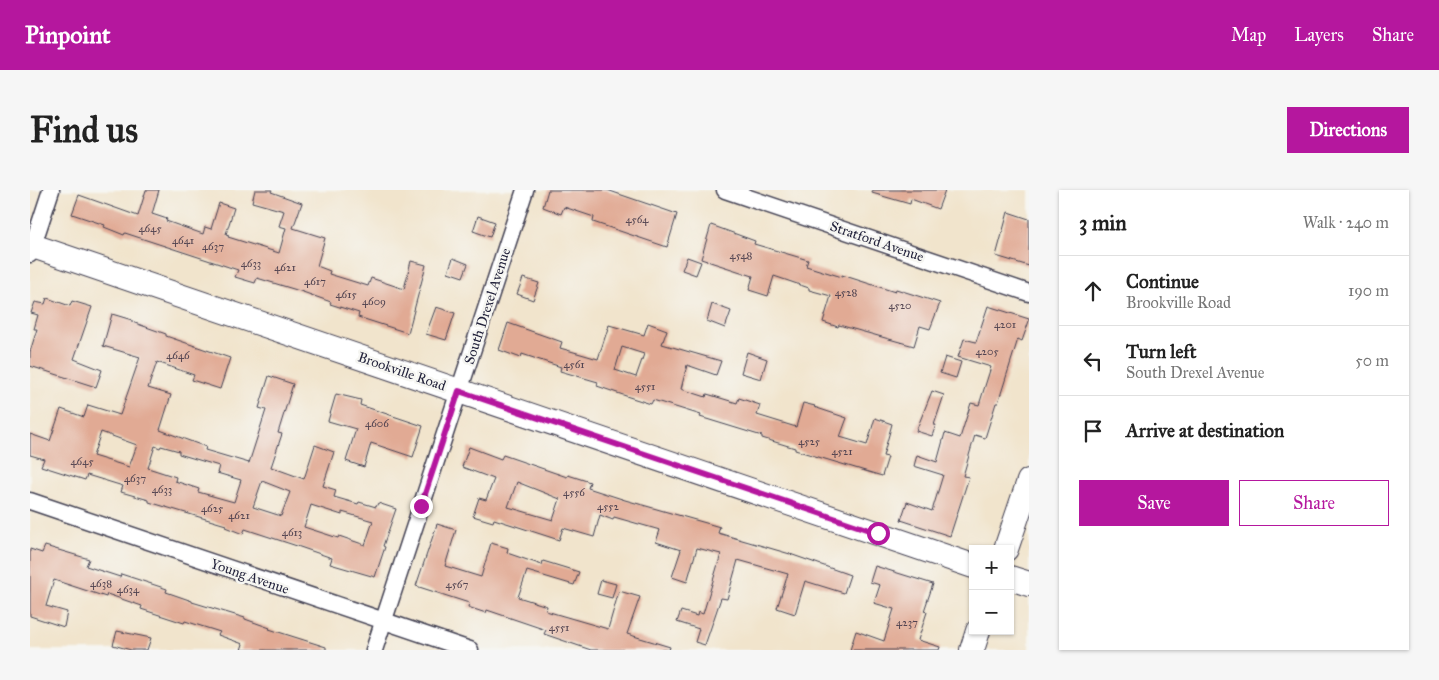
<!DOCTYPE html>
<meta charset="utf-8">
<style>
body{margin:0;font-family:"IM FELL Great Primer",serif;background:#f6f6f6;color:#222}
.controls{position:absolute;right:15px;bottom:15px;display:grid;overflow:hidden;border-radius:0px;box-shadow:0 1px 4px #0004}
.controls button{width:45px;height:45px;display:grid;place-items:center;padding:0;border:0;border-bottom:1px solid #e0e0e0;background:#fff;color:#222;font:25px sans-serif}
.stop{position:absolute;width:15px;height:15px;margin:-11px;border:4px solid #b5179e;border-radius:50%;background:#fff}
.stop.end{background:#b5179e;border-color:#fff;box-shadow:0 1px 5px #0008}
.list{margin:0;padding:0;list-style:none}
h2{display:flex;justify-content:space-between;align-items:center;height:65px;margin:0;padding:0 20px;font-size:21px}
h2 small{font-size:16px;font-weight:400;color:#767676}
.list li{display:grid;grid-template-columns:32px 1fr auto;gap:15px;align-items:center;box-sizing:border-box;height:70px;padding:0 20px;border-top:1px solid #e0e0e0}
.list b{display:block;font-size:19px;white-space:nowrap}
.list p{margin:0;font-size:16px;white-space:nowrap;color:#767676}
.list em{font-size:16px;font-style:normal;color:#767676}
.actions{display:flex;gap:10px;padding:15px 20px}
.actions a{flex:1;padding:11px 0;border:1px solid #b5179e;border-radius:0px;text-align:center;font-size:18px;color:#b5179e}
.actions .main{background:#b5179e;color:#fff}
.icon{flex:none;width:28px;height:28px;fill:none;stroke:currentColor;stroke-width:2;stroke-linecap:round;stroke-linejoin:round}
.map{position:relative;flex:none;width:999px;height:460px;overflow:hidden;border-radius:0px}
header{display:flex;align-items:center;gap:30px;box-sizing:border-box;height:70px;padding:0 25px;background:#b5179e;color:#fff}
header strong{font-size:24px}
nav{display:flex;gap:28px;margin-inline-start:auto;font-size:18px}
.intro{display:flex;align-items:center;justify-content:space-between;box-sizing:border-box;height:120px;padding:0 30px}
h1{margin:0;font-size:35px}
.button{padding:12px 22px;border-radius:0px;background:#b5179e;color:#fff;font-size:18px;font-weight:700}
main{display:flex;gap:30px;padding:0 30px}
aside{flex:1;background:#fff;border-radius:0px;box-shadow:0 1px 4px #0004}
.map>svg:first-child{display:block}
.building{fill:#e1aa94;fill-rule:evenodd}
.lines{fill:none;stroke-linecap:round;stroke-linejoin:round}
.street-casing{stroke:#413f51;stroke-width:19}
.secondary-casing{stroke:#413f51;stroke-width:26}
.street{stroke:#fff;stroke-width:16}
.secondary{stroke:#fff;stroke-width:24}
.route{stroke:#b5179e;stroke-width:6}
.labels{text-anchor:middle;stroke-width:5;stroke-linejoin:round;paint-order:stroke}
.number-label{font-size:11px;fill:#524451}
.street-label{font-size:14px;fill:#22223b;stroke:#f6f6f2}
</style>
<header>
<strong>Pinpoint</strong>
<nav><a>Map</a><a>Layers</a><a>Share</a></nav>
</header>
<div class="intro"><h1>Find us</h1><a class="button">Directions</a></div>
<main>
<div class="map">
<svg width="999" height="460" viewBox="0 0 999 460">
<rect width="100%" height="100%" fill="#f6f6f2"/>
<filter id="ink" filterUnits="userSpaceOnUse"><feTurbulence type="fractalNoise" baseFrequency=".02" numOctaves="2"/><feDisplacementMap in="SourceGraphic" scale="10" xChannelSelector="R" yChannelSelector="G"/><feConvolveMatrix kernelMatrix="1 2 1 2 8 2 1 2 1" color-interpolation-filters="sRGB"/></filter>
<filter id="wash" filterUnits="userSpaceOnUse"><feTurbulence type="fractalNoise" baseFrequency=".0096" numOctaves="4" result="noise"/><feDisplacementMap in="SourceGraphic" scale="20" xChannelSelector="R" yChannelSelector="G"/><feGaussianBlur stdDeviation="1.12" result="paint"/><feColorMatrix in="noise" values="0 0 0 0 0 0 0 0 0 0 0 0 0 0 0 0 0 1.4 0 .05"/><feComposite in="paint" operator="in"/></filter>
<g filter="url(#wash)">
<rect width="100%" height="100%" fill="#f1e4cc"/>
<g id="blocks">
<!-- building -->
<g class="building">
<polygon points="116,0 129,0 122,24 137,29 136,31 173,44 175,37 181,39 189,13 204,18 196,44 199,45 198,47 249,63 256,38 249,36 254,21 222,12 225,0 242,0 241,2 272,13 263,38 295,48 287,76 300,81 299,84 338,96 341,88 374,99 381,71 396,75 378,143 328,127 329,123 300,114 301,112 270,101 227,88 225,93 205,87 208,80 95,43 94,45 74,37 75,35 42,24 49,5 108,26"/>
<polygon points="518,0 577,0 647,24 637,57 563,32 564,27 534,17 531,24 513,17"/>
<polygon points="843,0 915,0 908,19 881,9 880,14 842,3"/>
<polygon points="978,22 999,29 999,76 966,66"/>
<polygon points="448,26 465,32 460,47 443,41"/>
<polygon points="681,35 725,51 724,54 778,70 776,76 812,87 812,85 865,102 866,99 910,113 900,139 890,136 884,156 809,135 808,137 793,132 801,106 779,100 779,98 744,86 738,106 719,100 723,86 671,69"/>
<polygon points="657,67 671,72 666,85 652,80"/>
<polygon points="423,68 438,74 433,87 418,82"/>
<polygon points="493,88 509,93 503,110 487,104"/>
<polygon points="17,108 40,116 42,111 62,117 44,169 72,180 66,197 0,176 0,162 7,139 4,139 8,125 1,123 5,112 15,114"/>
<polygon points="682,114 701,121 695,138 677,131"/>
<polygon points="958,116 999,129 999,131 992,151 988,149 968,213 966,213 955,248 945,245 933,286 939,287 920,346 871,330 877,312 902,321 913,285 884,276 887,265 907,272 915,243 930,248 941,213 949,215 961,177 928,167 934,149 946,152"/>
<polygon points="406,117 425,123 416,150 396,144"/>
<path d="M82 124 102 130V132L136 144V146L200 168 190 199 162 190 164 185 127 172 118 198 141 205 130 240 176 257 175 260 219 273 236 220 229 218 239 186 263 194 248 243 252 244 241 277 274 289 285 255 304 262 293 296 306 300 304 307 328 314 329 312 346 317 348 313 366 319 353 356 355 357 345 387 300 374 302 368 267 356 215 339 213 344 195 337 196 335 119 312V310L91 302 93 296 57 285 55 290 11 276 14 269 0 265V244L20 251 31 219 54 227 58 215 90 225 110 167 73 156ZM71 242 107 255 99 277 63 266ZM125 256 130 258 131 256 149 261V264L189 276 187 283 211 290 204 312 168 302 169 299 145 291 146 287 118 278ZM232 291 260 302 251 326 223 317ZM281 315 312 325V322L343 331 335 355 309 346 308 348 274 337Z"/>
<path d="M478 133 532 152 530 158 568 169 579 135 614 145 618 133 637 140 632 154 691 171 686 185 657 175 651 199 676 207 677 204 707 213 709 208 730 215 727 225 766 237 773 213 785 216 784 217 817 228 810 247 837 255 845 228 862 234 853 266 858 267 852 286 765 260V258L732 248V246L670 227 671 225 623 210 621 214 599 207 567 196 568 192 530 181 531 177 492 164 491 168 469 160ZM592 157 614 164 606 187 585 180Z"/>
<polygon points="717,162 737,169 731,189 711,183"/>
<polygon points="915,167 931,172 926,188 910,183"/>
<polygon points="902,201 914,205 904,235 906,235 902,246 886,241"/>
<polygon points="306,204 331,210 330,215 393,236 383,267 341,253 334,277 316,271 326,239 298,231"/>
<path d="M439 257 471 269 473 265 537 287 538 285 560 292 558 298 595 310 690 337 688 343 760 364 820 385 814 403 775 391 765 424 747 418 758 384 708 370 697 409 691 408 675 455 665 452 669 439 647 432 651 421 667 426 668 422 673 424 691 364 667 358 657 392 642 387 651 360 626 352 630 340 584 327 583 330 570 325 564 347 533 338 529 350 464 329 463 332 443 326 449 308 456 310 464 289 432 277ZM487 292 530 309 523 330 478 317Z"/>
<polygon points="407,334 426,340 415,376 451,387 461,353 478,358 477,363 512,375 513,371 549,382 544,395 497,381 488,407 517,416 516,421 578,439 589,401 610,407 597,444 640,457 639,460 561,460 514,444 516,440 457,420 456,423 438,417 439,413 386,396"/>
<polygon points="15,356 59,369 56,376 90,387 91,384 137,399 136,402 162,411 162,412 215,428 215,429 240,438 239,439 296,457 296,460 211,460 213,454 188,445 190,442 155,431 154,433 111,419 112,416 77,404 76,407 24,390 16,416 37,422 34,437 0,426 0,359 12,363"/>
<polygon points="845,376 903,394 894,421 897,422 888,450 910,457 909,460 820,460 826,441 854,451 864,419 844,413 850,395 840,392"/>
<polygon points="571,390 586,394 582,408 567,404"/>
<polygon points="87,441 121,448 117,460 101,460 83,455"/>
</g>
</g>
</g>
<g filter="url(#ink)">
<use href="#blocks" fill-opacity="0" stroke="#413f51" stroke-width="1"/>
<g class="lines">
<defs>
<g id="street">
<polyline points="695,0 999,103"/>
<polyline points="0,64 21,0"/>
<polyline points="0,311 440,460"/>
<polyline points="344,460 495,0"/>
</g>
<g id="secondary">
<polyline points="0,55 943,376"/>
<polyline points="976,359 999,291"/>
<polyline points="980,388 999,394"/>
<polyline points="942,460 948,441"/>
</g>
</defs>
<!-- street casing -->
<use href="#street" class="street-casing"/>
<!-- secondary casing -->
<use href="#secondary" class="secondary-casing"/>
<!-- street -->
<use href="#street" class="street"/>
<!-- secondary -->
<use href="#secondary" class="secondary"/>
</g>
</g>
<g class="lines" filter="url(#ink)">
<!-- route -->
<polyline class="route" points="391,316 429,201 848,343"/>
</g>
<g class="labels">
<!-- number labels -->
<g class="number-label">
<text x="607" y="33">4564</text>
<text x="120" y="42">4645</text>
<text x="153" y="54">4641</text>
<text x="183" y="60">4637</text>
<text x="711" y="69">4548</text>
<text x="221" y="77">4633</text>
<text x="255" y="81">4621</text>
<text x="285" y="95">4617</text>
<text x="816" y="106">4528</text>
<text x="316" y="108">4615</text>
<text x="344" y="115">4609</text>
<text x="870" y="119">4520</text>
<text x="975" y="138">4201</text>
<text x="957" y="165">4205</text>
<text x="148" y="169">4646</text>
<text x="544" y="178">4561</text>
<text x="615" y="200">4551</text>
<text x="347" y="237">4606</text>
<text x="779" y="255">4525</text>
<text x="812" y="265">4521</text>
<text x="52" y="275">4645</text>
<text x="105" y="292">4637</text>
<text x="132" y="303">4633</text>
<text x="544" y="306">4556</text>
<text x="578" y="320">4552</text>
<text x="182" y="322">4625</text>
<text x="209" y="329">4621</text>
<text x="262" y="346">4613</text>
<text x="71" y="397">4638</text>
<text x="427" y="398">4567</text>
<text x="98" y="403">4634</text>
<text x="877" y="436">4237</text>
<text x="529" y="441">4551</text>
</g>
<!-- street labels -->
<g class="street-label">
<text transform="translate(847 51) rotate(19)" y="5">Stratford Avenue</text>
<text transform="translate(457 116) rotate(-72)" y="5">South Drexel Avenue</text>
<text transform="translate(372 181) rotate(19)" y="5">Brookville Road</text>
<text transform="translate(220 386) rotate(19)" y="5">Young Avenue</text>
</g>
</g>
</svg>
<div class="controls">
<button>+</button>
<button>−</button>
</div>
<div class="stop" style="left:848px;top:343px"></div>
<div class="stop end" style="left:391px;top:316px"></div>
</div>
<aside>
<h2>3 min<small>Walk · 240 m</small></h2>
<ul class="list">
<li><svg class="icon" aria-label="ahead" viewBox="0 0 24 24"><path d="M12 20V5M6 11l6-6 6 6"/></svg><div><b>Continue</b><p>Brookville Road</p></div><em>190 m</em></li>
<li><svg class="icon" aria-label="left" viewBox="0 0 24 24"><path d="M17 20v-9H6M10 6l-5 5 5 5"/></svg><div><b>Turn left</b><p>South Drexel Avenue</p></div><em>50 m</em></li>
<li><svg class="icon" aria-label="arrive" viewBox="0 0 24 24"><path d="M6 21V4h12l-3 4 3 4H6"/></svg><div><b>Arrive at destination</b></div></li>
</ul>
<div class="actions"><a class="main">Save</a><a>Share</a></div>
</aside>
</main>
